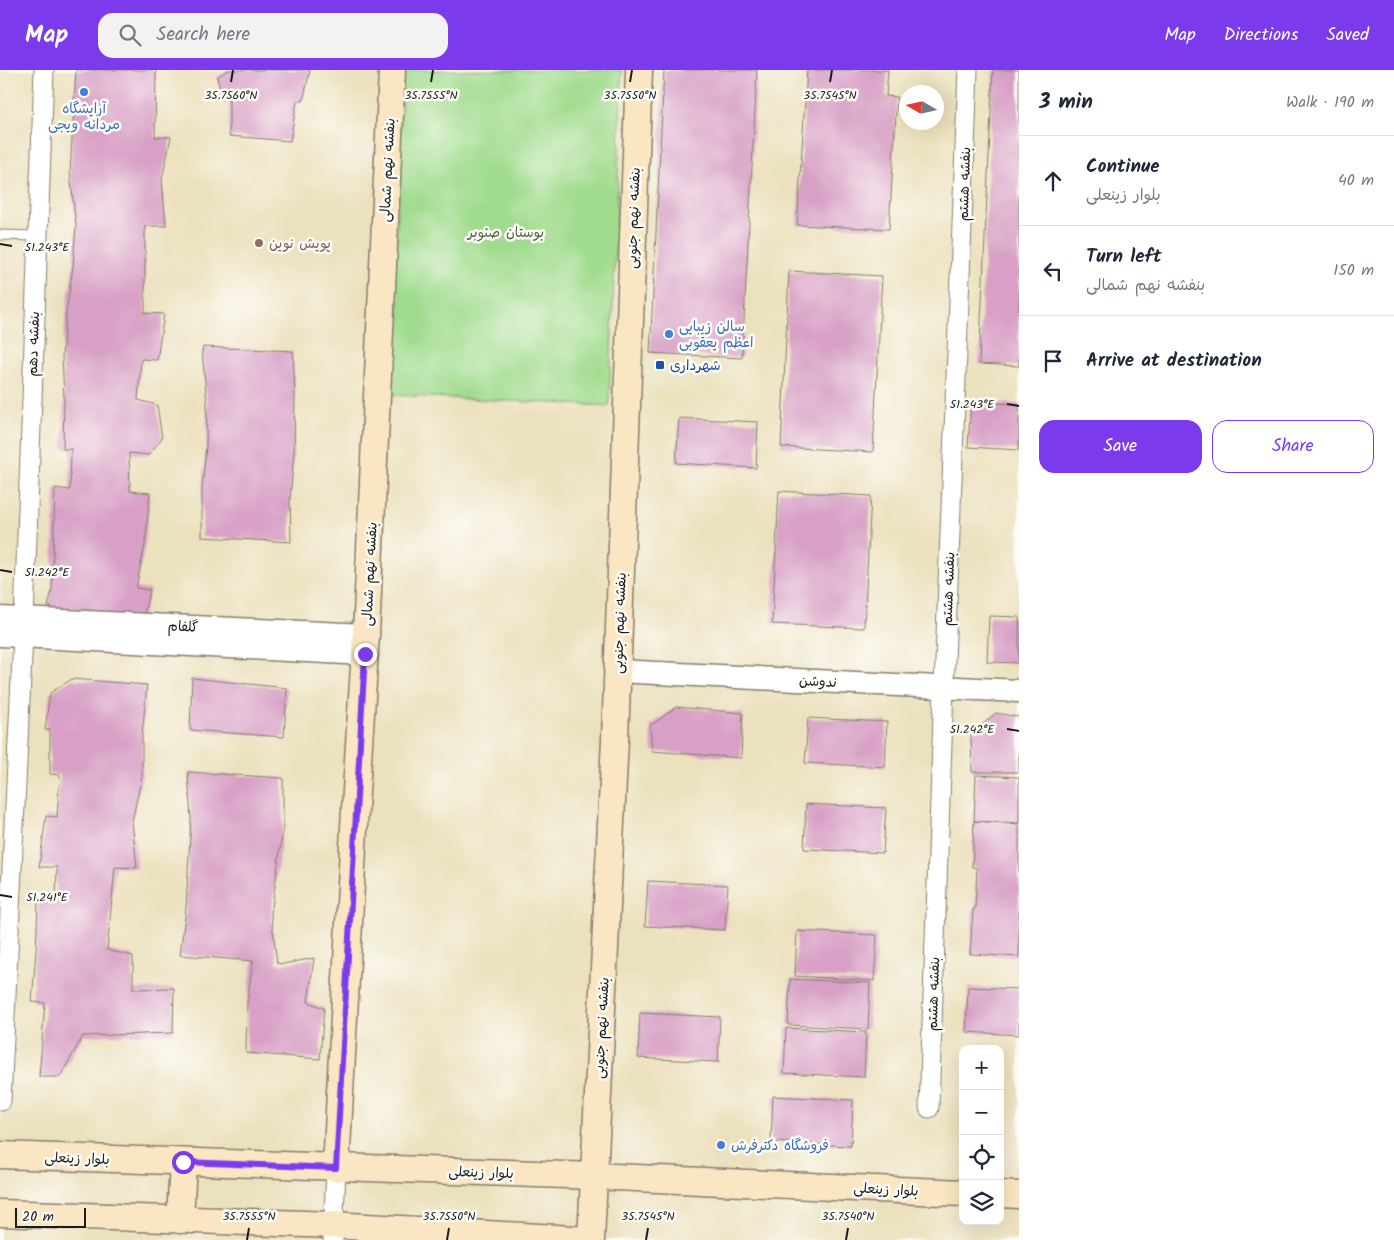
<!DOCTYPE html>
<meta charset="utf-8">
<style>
body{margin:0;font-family:Kalam,"Playpen Sans Arabic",sans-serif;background:#f2f2f3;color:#1f2937}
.controls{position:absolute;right:15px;bottom:15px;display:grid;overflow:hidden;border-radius:10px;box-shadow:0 5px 20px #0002}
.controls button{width:45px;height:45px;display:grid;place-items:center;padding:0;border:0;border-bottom:1px solid #e0e1e3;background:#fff;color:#1f2937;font:25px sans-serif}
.compass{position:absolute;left:899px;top:15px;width:45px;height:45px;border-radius:50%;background:#fff;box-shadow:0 5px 20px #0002;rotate:279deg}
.scale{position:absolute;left:15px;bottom:12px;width:71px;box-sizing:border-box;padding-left:5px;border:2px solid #1c1c1c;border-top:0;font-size:14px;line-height:18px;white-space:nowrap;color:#1c1c1c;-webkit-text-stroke:4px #fdfcf7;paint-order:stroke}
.stop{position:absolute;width:15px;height:15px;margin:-11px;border:4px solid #7c3aed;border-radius:50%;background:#fff}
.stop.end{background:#7c3aed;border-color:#fff;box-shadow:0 1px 5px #0008}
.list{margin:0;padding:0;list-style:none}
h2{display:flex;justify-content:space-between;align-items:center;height:65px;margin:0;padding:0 20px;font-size:21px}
h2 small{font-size:16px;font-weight:400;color:#747a83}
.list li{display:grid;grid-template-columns:32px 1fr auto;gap:15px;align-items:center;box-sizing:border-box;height:90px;padding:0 20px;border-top:1px solid #e0e1e3}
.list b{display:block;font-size:19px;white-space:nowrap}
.list p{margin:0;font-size:16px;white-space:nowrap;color:#747a83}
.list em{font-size:16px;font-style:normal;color:#747a83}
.actions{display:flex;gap:10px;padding:15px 20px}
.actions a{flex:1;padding:11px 0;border:1px solid #7c3aed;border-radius:15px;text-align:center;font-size:18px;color:#7c3aed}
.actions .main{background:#7c3aed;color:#fff}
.icon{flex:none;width:28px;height:28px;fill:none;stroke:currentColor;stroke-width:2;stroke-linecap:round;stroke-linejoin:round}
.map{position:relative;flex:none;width:1019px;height:1170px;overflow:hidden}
header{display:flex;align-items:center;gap:30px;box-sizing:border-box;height:70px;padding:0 25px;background:#7c3aed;color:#fff}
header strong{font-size:24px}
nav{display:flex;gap:28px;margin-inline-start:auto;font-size:18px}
.search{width:350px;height:45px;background:#f2f2f3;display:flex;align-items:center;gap:12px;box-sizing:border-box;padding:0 18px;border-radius:15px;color:#747a83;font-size:19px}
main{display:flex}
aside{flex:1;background:#fff}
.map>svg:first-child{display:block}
.green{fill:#a1dc8e;stroke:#5e7c55}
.building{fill:#d8a0c6}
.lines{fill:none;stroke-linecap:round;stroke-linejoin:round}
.service-casing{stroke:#847e6d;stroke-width:11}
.minor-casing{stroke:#847e6d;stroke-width:21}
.tertiary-casing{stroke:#847e6d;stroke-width:25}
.secondary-casing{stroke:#847e6d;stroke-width:29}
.service{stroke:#fff;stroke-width:9}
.minor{stroke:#fff;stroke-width:19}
.tertiary{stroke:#fff;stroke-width:22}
.secondary{stroke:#fbe6c3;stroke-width:26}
.route{stroke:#7c3aed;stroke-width:6}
.ticks{fill:none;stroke:#1c1c1c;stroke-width:2}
.shop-dot{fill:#3f7fe0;stroke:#fdfcf7;stroke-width:2}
.education-dot{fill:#8d6e63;stroke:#fdfcf7;stroke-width:2}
.transit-dot{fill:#1a4fb4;stroke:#fdfcf7;stroke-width:2}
.labels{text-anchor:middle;stroke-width:5;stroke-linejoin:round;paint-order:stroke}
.shop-label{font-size:14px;fill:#366cbe;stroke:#fdfcf7;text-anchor:start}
.street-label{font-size:14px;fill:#1c1c1c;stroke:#fdfcf7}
.park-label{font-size:14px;fill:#4b5f44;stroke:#fdfcf7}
.education-label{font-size:14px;fill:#785e54;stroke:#fdfcf7;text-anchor:start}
.transit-label{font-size:14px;fill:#164399;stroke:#fdfcf7;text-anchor:start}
.ticks-label{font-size:12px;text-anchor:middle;fill:#1c1c1c;stroke:#fdfcf7;stroke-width:5;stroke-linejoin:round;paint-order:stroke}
</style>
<header>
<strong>Map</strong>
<div class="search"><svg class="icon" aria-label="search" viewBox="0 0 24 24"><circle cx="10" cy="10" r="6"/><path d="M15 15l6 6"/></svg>Search here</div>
<nav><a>Map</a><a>Directions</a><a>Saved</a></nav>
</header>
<main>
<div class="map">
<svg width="1019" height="1170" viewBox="0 0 1019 1170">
<rect width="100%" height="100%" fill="#fdfcf7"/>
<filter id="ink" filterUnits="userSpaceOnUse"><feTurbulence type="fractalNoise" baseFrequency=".02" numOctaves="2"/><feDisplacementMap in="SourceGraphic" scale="10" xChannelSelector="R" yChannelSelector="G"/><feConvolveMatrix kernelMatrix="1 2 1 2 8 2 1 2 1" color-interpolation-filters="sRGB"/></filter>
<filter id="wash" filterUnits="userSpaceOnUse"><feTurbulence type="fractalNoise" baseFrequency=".0096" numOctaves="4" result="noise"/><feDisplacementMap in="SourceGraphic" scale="20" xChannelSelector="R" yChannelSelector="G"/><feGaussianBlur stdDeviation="1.12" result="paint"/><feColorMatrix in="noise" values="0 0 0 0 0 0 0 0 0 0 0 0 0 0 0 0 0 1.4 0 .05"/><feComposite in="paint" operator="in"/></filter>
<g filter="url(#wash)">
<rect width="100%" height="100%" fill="#ece1be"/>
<!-- green -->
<polygon class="green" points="403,0 622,0 609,336 390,325"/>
<g id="blocks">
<!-- building -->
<g class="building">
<polygon points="76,0 156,0 155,67 171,67 162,109 166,156 145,156 145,243 164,244 157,290 141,289 138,330 157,335 162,368 149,385 129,383 130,421 150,423 145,475 136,518 150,520 142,550 71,548 48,536 52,520 55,418 70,420 71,379 63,379 64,328 62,285 66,243 73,196 76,156 70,103"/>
<polygon points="228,0 310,0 303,31 297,31 290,71 229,66 229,29 222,29 217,7"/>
<polygon points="664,0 757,0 742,288 650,283"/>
<polygon points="807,0 888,0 886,26 897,27 889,159 797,155"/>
<polygon points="993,0 1019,0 1019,296 979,294"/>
<polygon points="789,201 882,206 873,382 781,377"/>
<polygon points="203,277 293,281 295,326 294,382 290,430 291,472 202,467 202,419 206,376 207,333 202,282"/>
<polygon points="971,332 1019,334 1019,380 968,377"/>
<polygon points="679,348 758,352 756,398 676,393"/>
<polygon points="779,421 871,426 864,558 772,554"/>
<polygon points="989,546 1019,547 1019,593 987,592"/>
<polygon points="192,608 287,618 284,667 190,660"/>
<polygon points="72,609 147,615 142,665 142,706 132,751 137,798 115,797 107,880 133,886 133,919 174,918 173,963 83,966 60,1007 39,1007 45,933 32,932 36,881 38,831 56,831 57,797 39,797 46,746 57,747 60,705 50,704 50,660 45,660 50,623"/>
<polygon points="676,637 743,643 741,688 652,681 650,656"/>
<polygon points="996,643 1019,647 1019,702 972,702 971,664"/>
<polygon points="808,648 887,652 885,697 805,693"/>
<polygon points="188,702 283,708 283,758 271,844 277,893 283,894 314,888 308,932 324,938 320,989 246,983 247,933 253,891 180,885 186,838 191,750"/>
<polygon points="976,705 1019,707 1019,753 974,751"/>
<polygon points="806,734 886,738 883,783 804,779"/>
<polygon points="974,751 1019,754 1019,887 970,884 973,839 975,839 977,798 972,797"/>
<polygon points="648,811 728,815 725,860 645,856"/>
<polygon points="797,861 877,865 874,911 795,906"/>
<polygon points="790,909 870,913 868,959 788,955"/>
<polygon points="968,917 1019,919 1019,965 966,962"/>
<polygon points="640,943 720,947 718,992 638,988"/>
<polygon points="786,958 866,962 864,1007 784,1003"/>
<polygon points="773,1026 853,1030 851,1076 771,1072"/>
</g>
</g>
</g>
<g filter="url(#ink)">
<use href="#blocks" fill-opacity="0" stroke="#847e6d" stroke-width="1"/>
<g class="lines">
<defs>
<polyline id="service" points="0,165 37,166"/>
<g id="minor">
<polyline points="24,549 44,0"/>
<polyline points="1,1031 23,566"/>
<polyline points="929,1038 944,617 968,0"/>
<polyline points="333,1170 336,1098"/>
</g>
<g id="tertiary">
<polyline points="0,548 366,565"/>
<polyline points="0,565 365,584"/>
<polyline points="617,601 1019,621"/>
</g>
<g id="secondary">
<polyline points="0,1085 593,1106 963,1123"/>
<polyline points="336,1098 356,721 366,565 392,0"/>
<polyline points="1000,1124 1019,1125"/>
<polyline points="0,1143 333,1155 590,1170"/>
<polyline points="180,1150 183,1092"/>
<polyline points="591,1170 615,669 639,0"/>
</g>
</defs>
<!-- service casing -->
<use href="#service" class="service-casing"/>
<!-- minor casing -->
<use href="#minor" class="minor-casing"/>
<!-- tertiary casing -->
<use href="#tertiary" class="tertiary-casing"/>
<!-- secondary casing -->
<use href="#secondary" class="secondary-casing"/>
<!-- service -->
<use href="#service" class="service"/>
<!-- minor -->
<use href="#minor" class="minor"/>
<!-- tertiary -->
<use href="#tertiary" class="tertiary"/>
<!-- secondary -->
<use href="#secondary" class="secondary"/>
</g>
</g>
<g class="lines" filter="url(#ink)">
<!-- route -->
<polyline class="route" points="183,1092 336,1098 365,584"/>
</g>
<!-- ticks -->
<path class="ticks" d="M231 12 233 0M431 12 433 0M630 12 632 0M830 12 832 0M0 174 12 176M1007 334 1019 336M0 500 12 502M1007 659 1019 661M0 825 12 827M247 1170 249 1158M447 1170 449 1158M646 1170 648 1158M846 1170 848 1158"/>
<!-- markers -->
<g class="shop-dot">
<circle cx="84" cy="22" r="5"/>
<circle cx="669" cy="264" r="5"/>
<circle cx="721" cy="1075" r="5"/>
</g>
<circle class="education-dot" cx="259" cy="173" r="5"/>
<rect class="transit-dot" x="655" y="290" width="10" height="10" rx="2.5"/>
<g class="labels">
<!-- shop labels -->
<g class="shop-label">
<text x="84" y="43" text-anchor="middle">آرایشگاه<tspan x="84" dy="16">مردانه ویجی</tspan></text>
<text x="679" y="261">سالن زیبایی<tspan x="679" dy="16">اعظم یعقوبی</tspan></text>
<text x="731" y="1080">فروشگاه دکترفرش</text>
</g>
<!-- street labels -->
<g class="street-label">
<text transform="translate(387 100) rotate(-87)" y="5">بنفشه نهم شمالی</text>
<text transform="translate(964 114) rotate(-88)" y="5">بنفشه هشتم</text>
<text transform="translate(633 148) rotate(-88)" y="5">بنفشه نهم جنوبی</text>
<text transform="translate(33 274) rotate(-88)" y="5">بنفشه دهم</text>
<text transform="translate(369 504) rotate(-87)" y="5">بنفشه نهم شمالی</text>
<text transform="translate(948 519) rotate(-88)" y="5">بنفشه هشتم</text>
<text transform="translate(619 553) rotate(-88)" y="5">بنفشه نهم جنوبی</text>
<text transform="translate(183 556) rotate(3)" y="5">گلفام</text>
<text transform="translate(818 611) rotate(3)" y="5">ندوشن</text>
<text transform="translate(933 924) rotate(-88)" y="5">بنفشه هشتم</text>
<text transform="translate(601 958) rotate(-87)" y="5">بنفشه نهم جنوبی</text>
<text transform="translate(77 1088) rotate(2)" y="5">بلوار زینعلی</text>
<text transform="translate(481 1102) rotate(2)" y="5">بلوار زینعلی</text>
<text transform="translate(886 1119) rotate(3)" y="5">بلوار زینعلی</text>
</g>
<!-- park labels -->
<g class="park-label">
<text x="506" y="167">بوستان صنوبر</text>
</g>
<!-- education labels -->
<g class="education-label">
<text x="269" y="178">پویش نوین</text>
</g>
<!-- transit labels -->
<g class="transit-label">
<text x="670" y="300">شهرداری</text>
</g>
</g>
<g class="ticks-label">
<text x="231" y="29">35.7560°N</text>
<text x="431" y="29">35.7555°N</text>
<text x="630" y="29">35.7550°N</text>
<text x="830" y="29">35.7545°N</text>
<text x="47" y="181">51.243°E</text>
<text x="972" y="338">51.243°E</text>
<text x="47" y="506">51.242°E</text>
<text x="972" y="663">51.242°E</text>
<text x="47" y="831">51.241°E</text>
<text x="249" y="1150">35.7555°N</text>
<text x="449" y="1150">35.7550°N</text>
<text x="648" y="1150">35.7545°N</text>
<text x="848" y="1150">35.7540°N</text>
</g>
</svg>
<div class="controls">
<button>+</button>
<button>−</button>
<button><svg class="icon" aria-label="locate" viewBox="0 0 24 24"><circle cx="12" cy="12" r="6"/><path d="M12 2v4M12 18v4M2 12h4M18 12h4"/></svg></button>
<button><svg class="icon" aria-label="layers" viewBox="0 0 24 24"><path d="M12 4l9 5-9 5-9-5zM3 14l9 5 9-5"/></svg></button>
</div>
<svg class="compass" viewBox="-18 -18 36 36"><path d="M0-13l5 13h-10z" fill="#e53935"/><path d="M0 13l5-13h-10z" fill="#747a83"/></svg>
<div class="scale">20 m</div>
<div class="stop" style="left:183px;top:1092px"></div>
<div class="stop end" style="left:365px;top:584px"></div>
</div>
<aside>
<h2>3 min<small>Walk · 190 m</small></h2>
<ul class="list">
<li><svg class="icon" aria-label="ahead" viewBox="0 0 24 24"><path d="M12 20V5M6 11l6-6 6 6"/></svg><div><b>Continue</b><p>بلوار زینعلی</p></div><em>40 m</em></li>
<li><svg class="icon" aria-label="left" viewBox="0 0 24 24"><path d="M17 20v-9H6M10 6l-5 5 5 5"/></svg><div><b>Turn left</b><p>بنفشه نهم شمالی</p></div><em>150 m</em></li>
<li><svg class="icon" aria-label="arrive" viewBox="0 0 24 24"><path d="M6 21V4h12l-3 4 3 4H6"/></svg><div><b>Arrive at destination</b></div></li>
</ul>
<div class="actions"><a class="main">Save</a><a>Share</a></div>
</aside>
</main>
